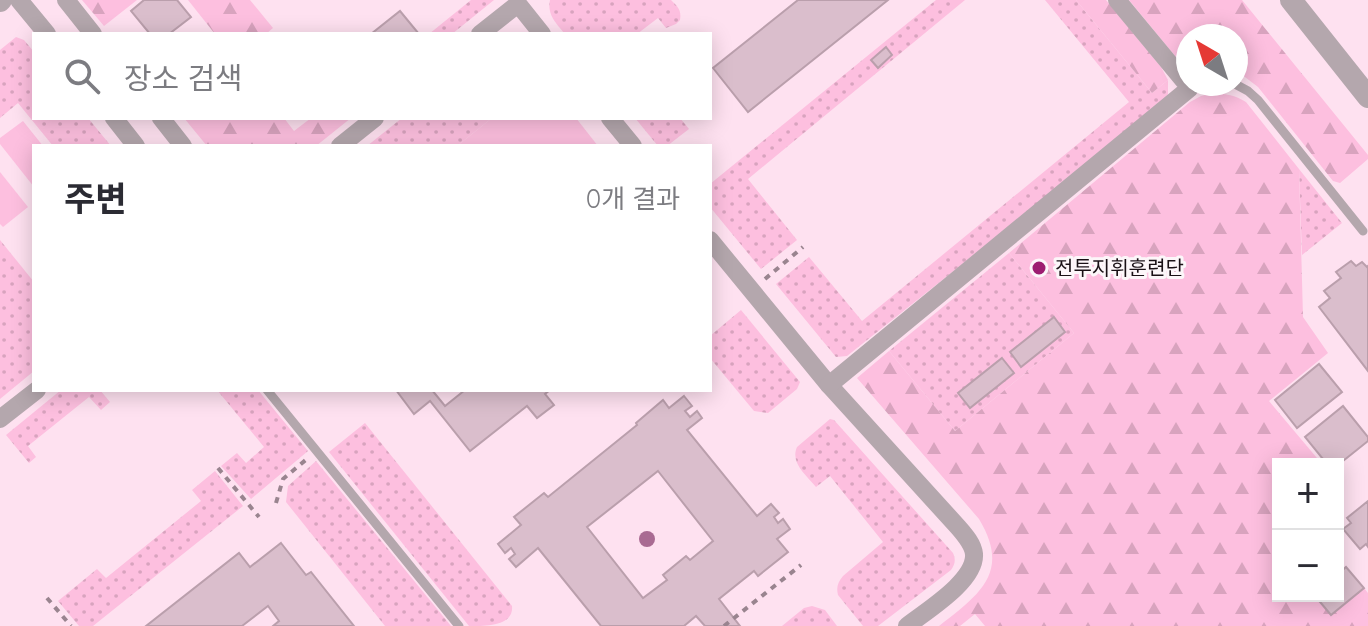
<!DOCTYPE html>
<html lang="ko">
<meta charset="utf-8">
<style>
body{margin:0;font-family:Quicksand,"Noto Sans KR",sans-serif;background:#f2f2f3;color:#2b2b33}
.controls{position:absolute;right:24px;bottom:24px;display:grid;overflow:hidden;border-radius:0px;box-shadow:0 4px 20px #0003}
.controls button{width:72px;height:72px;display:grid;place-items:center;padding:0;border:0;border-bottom:2px solid #e1e1e2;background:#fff;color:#2b2b33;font:40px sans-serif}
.compass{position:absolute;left:1176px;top:24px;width:72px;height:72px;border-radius:50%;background:#fff;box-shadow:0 4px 20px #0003;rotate:321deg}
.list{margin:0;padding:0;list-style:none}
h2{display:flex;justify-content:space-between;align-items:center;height:104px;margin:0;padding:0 32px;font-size:34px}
h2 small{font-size:26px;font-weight:400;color:#7c7c81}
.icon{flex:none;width:44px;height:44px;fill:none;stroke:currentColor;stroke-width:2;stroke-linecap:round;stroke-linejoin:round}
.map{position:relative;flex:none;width:1368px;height:626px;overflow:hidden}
.search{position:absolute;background:#fff;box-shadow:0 4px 20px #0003;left:32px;top:32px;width:680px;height:88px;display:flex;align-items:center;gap:20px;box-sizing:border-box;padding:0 28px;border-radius:0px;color:#7c7c81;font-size:30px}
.panel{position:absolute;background:#fff;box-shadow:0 4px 20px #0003;left:32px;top:144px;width:680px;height:248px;border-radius:0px}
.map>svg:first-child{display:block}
.grass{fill:url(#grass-dots)}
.forest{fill:url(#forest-firs)}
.pitch{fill:#fdbfdf}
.building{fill:#dabecc;stroke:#ba9fac;stroke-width:2;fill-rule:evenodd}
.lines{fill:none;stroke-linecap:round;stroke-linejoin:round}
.path{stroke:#99848f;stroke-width:4;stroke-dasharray:6 6;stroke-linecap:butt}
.service{stroke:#b4a7ad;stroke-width:9}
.minor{stroke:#b4a7ad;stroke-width:18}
.tertiary{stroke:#b4a7ad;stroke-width:22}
.tree{fill:#a96a92}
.poi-dot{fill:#9d1d71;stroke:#fcf6f9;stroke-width:3}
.labels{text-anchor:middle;stroke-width:6;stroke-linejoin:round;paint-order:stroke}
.poi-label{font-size:20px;fill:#191015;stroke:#fcf6f9;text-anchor:start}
</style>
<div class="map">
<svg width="1368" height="626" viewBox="0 0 1368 626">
<defs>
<pattern id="grass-dots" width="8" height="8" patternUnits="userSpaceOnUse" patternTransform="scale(2)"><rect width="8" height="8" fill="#fdbfdf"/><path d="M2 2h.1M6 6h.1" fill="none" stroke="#d8a3be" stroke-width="1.8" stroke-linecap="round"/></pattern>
<pattern id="forest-firs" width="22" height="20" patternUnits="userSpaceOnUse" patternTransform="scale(2)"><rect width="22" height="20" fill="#fdbfdf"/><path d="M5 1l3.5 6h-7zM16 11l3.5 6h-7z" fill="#d8a3be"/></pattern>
</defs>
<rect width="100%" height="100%" fill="#fee1f0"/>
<!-- grass -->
<g class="grass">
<polygon points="471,0 494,0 452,34 429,34"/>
<path d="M550 0H671C677 6 682 10 680 20L676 24 666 28 658 18 637 34H565C556 23 547 15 550 0Z"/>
<polygon points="936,0 965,0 748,179 797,240 761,269 710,207 710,184"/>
<polygon points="1045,0 1076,0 1152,93 1168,80 1168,94 1163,104 847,356 836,357 776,284 809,257 862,321 1129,102"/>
<polygon points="16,37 24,40 34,52 34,118 88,118 111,146 53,146 18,103 0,118 0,50"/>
<polygon points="402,118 492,118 457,146 367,146"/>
<polygon points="635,118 680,118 689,129 667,146 658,146"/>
<polygon points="1299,169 1342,223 1302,255"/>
<polygon points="0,240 34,282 34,371 0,399"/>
<polygon points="1009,253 1074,333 955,431 889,351"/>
<polygon points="741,310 800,382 797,389 768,413 754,411 710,358 710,336"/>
<polygon points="61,390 100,390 110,402 101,410 89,397 28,446 36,457 29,463 6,435"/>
<polygon points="217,390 258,390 308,451 251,499 221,466 237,453 246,463 264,447"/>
<path d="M830 419 834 420 953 553C956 560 955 564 951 570L878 626H863L838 595C836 587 838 582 843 576L883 542 830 476 816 487C806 475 790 463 797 447Z"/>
<path d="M365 423 512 606C514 626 486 626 469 626L329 452Z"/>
<polygon points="316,461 451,626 385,626 286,502 288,486"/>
<polygon points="215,471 243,506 93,626 79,626 58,601 97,569 106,578 201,501 192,490"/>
<polygon points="812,606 825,610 837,626 782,626 804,608"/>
</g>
<!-- forest -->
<g class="forest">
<polygon points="82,0 137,0 104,26"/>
<polygon points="188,0 250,0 273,28 266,34 215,34"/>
<polygon points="1076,0 1106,0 1161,67 1168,80 1152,93"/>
<polygon points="1129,0 1242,0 1368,155 1368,159 1340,183 1333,181 1258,87 1241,74 1236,74 1236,36 1188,36 1188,68 1180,62"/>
<path d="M1213 93C1226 94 1235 95 1246 102L1299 169 1303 317 1328 353 1269 401 1322 464H1278V596H1315L1331 615 1364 588 1368 593V626H985L975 614 960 626H939C980 594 1011 572 979 519L857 378 889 351 955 431 1074 333 1009 253 1190 102 1201 96Z"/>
<polygon points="184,118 284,118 294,131 311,118 351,118 316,146 207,146"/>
</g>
<!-- pitch -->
<g class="pitch">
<polygon points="492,118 576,118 598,146 457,146"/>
<polygon points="23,121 43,146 34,146 34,187 0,144 0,138"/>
<polygon points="0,172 28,207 3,227 0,224"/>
</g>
<!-- building -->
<g class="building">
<polygon points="144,0 177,0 191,17 169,34 150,34 131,11"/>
<polygon points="798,0 888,0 748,112 713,68"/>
<polygon points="400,11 419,34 371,34"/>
<polygon points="886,47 892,55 878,68 871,60"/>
<polygon points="1351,261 1356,266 1362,262 1367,267 1368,266 1368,371 1319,307 1330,298 1324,291 1341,278 1336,272"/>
<polygon points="1054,317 1065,332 1021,367 1010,352"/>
<polygon points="1002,358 1014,373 970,408 958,393"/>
<polygon points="1319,364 1342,392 1297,428 1275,400"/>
<polygon points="396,390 432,390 445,406 465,390 550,390 545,394 554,405 537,418 527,406 470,451 430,401 414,414"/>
<path d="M684 396 692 406 685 411 690 417 697 411 702 418 687 430 757 516 771 504 779 513 774 517 778 523 783 519 790 529 777 539 788 552 758 576 754 571 719 599 740 626H705L696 616 684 626H601L538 548 516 567 509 559 515 554 511 548 505 553 498 544 521 525 514 517 544 493 548 497 637 425 636 423 663 400 669 408ZM658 471 713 541 690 560 686 556 663 575 667 580 643 598 587 527Z"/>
<polygon points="1343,406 1368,437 1368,441 1338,465 1327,464 1305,437"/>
<polygon points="1368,501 1368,547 1366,544 1360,549 1343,529 1351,523 1347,518"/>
<polygon points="281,543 306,575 311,572 354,626 273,626 279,621 268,606 242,626 146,626 239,553 250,567"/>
<polygon points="1346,567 1364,588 1331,615 1315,596 1338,596 1338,574"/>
</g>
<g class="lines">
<!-- path -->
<g class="path">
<polyline points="765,279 803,247"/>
<polyline points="218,468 259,517"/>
<polyline points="276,503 283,479 308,458"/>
<polyline points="47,598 71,626"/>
<polyline points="724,626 801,565"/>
</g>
<!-- service -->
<g class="service">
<polyline points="1235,84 1248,91 1258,100 1363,231"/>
<polyline points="1190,88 1207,84"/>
<polyline points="267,390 459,626"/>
</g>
<!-- minor -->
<g class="minor">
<polyline points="19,0 47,34"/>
<polyline points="66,0 93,34"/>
<polyline points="480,34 518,4 542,34"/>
<polyline points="114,118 136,146"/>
<polyline points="161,118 183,146"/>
<polyline points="610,118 633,146"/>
<polyline points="340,146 375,118"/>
<path d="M710 240 829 385 958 527C965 535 973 544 974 554 976 581 926 611 907 626"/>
<polyline points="829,385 1190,88 1117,0"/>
<polyline points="0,419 37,390"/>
</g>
<!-- tertiary -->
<g class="tertiary">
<polyline points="1291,0 1368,97"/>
<polyline points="0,1 1,0"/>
</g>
</g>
<!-- trees -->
<circle class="tree" cx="647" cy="539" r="8"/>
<!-- markers -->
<circle class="poi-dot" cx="1039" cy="268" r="8"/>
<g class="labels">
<!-- poi labels -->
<g class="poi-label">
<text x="1055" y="275">전투지휘훈련단</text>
</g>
</g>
</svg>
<div class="controls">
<button>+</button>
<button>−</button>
</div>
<svg class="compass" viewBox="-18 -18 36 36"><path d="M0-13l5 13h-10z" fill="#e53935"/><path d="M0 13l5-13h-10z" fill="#7c7c81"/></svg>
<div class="search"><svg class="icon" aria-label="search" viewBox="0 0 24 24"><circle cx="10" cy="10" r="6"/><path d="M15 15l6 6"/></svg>장소 검색</div>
<section class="panel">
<h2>주변<small>0개 결과</small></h2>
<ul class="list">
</ul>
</section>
</div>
